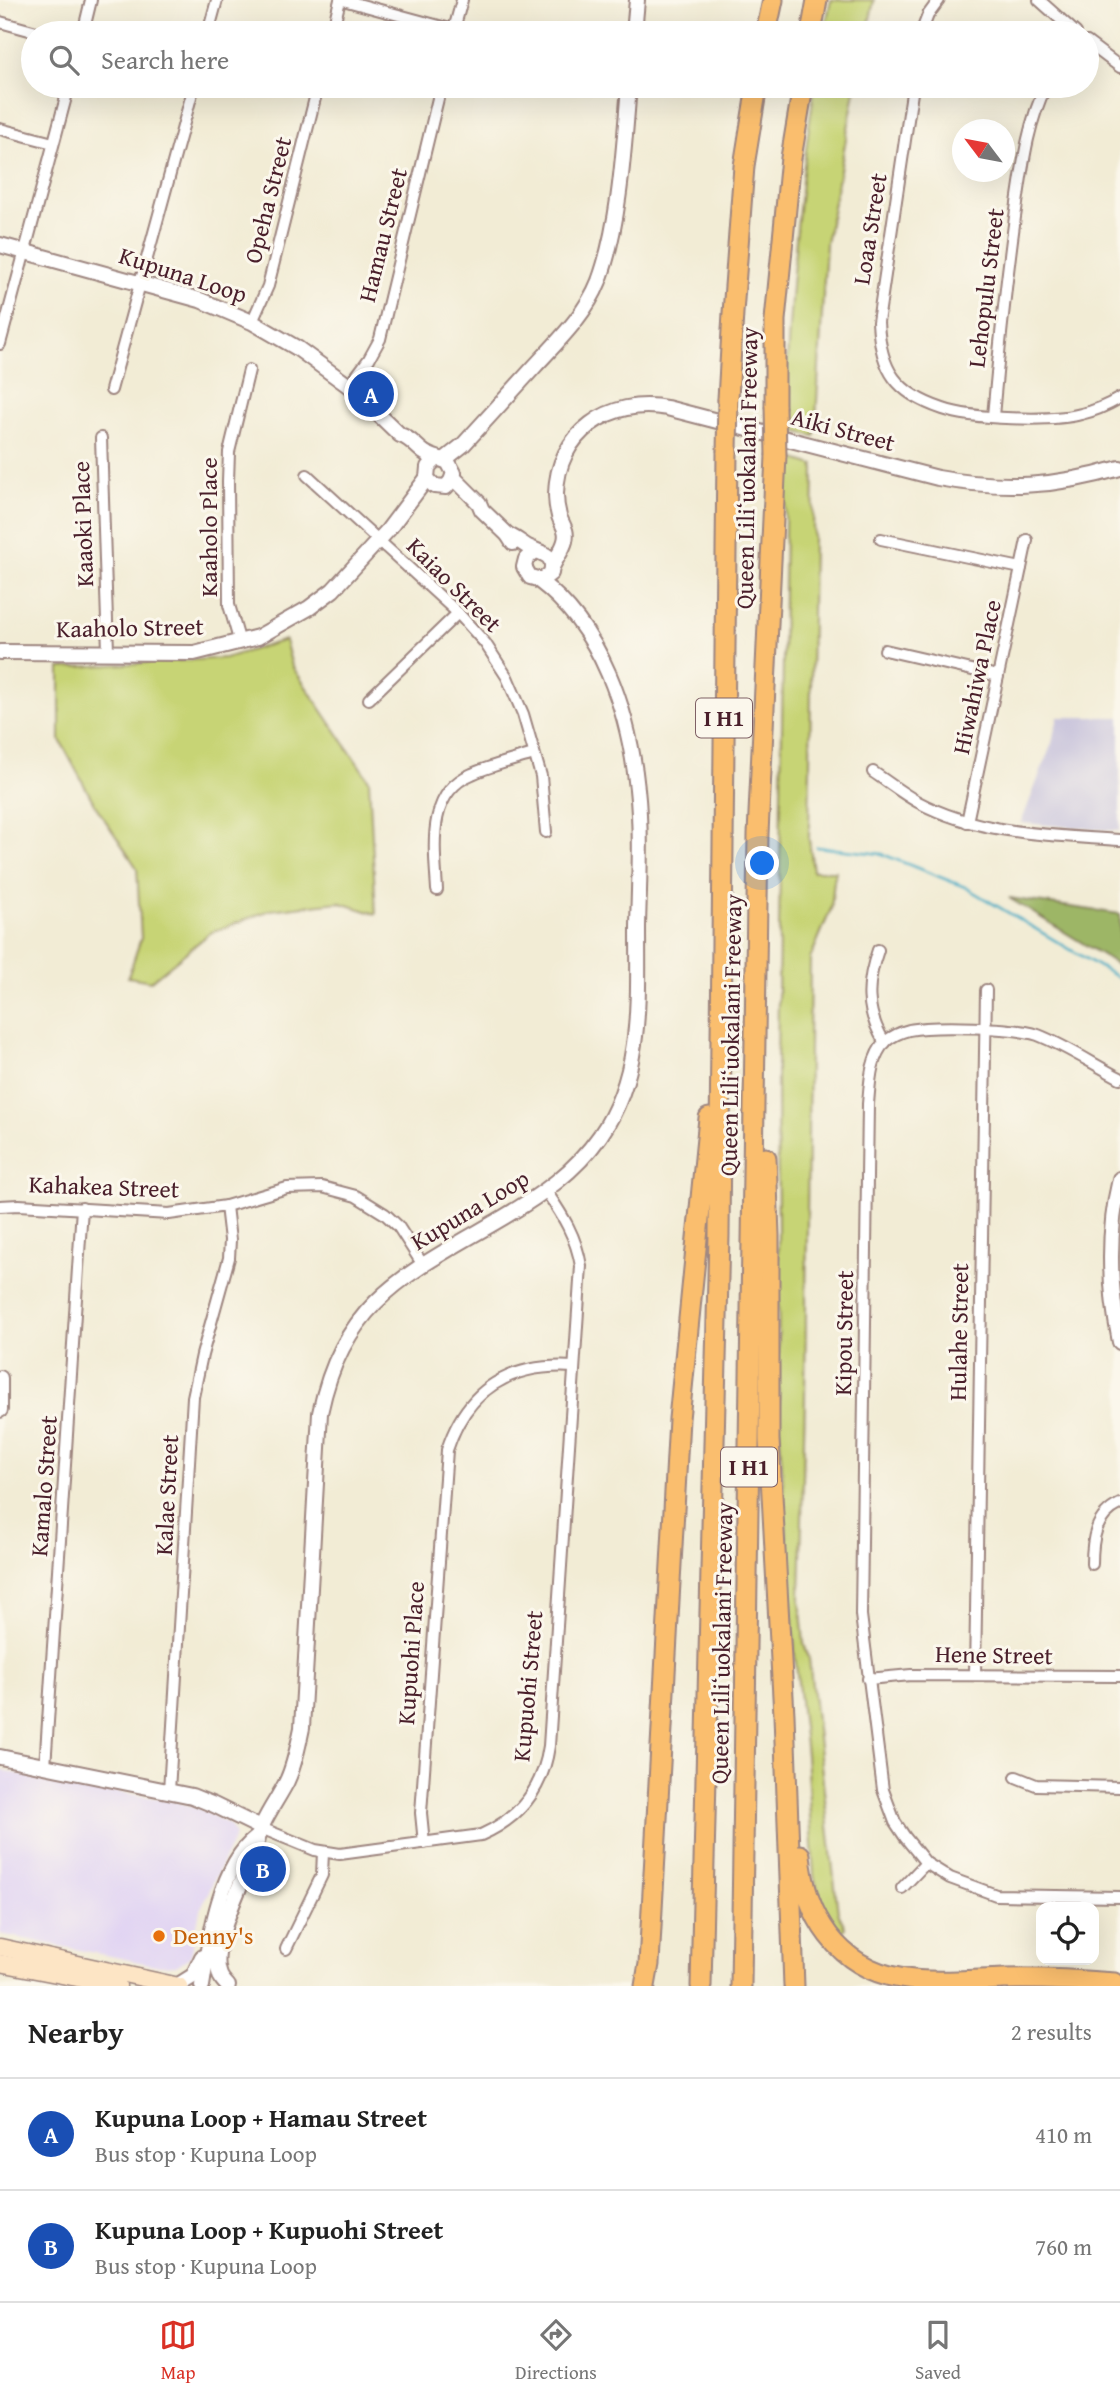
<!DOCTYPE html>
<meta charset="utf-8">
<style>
body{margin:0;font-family:"Gentium Book Plus",serif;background:#f6f6f6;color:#222}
.controls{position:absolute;right:21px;bottom:21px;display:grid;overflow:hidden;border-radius:14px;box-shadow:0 7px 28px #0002}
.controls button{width:63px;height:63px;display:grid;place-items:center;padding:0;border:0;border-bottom:2px solid #e0e0e0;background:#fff;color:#222;font:35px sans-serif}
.compass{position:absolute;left:952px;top:119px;width:63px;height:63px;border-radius:50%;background:#fff;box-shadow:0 7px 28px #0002;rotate:302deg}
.you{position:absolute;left:763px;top:864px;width:24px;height:24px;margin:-18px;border:5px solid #fff;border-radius:50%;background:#1a73e8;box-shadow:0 0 0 10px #1a73e833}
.badge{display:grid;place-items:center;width:46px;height:46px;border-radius:50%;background:#d93025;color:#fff;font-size:23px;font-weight:700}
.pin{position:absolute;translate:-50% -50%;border:4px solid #fff;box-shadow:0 2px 7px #0006}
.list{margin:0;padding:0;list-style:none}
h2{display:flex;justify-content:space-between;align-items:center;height:91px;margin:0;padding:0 28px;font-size:30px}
h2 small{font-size:23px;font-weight:400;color:#767676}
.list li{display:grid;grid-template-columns:46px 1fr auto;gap:21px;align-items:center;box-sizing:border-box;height:112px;padding:0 28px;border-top:2px solid #e0e0e0}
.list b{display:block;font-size:26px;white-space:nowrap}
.list p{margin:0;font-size:23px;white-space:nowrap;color:#767676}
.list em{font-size:23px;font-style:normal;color:#767676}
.icon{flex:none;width:38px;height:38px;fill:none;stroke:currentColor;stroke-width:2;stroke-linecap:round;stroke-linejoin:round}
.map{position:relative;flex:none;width:1120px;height:1986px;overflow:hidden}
.search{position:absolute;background:#fff;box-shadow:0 7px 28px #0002;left:21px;right:21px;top:21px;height:77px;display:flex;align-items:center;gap:18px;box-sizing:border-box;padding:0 24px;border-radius:38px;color:#767676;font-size:26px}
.sheet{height:315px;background:#fff}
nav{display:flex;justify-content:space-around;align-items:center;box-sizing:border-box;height:98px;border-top:2px solid #e0e0e0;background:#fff;font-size:19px;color:#767676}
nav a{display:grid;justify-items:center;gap:4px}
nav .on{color:#d93025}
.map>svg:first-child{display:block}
.built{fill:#e1d4f3}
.industrial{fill:#c5c0da}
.green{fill:#c7d475;stroke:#887a50;stroke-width:2}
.forest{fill:#9db666;stroke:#746a48;stroke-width:2}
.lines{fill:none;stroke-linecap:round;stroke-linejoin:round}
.stream{stroke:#45acc5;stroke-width:2.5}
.minor-casing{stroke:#9e8680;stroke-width:14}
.tertiary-casing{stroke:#9e8680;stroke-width:18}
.secondary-casing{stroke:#9e8680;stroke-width:19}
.motorway-casing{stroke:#9e8680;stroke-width:23}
.minor{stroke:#fff;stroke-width:10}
.tertiary{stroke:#fff;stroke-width:14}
.secondary{stroke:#fde5c5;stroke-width:16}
.motorway{stroke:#fabe6e;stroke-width:19}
.motorway-bridge-casing{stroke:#9e8680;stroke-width:23;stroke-linecap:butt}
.motorway-bridge{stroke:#fabe6e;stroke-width:19}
.food-dot{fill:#e8710a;stroke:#fbf7ec;stroke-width:2.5}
.labels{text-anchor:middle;stroke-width:6;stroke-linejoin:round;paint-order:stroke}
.shield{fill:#fbf7ec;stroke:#7f6065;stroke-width:2}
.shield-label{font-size:23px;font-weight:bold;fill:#4a1f2b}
.street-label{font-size:24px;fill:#4a1f2b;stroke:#fbf7ec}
.food-label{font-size:24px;fill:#c56008;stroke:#fbf7ec;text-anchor:start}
</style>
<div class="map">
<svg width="1120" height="1986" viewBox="0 0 1120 1986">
<rect width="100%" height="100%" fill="#fbf7ec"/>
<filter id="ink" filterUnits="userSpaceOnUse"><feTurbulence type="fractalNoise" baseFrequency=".0143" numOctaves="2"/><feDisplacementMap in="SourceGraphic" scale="14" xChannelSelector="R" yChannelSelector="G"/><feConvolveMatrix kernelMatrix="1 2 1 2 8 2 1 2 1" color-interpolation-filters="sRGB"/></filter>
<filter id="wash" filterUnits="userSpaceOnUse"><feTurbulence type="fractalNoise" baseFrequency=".00686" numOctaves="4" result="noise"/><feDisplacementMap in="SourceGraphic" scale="28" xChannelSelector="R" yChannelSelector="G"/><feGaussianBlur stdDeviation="1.57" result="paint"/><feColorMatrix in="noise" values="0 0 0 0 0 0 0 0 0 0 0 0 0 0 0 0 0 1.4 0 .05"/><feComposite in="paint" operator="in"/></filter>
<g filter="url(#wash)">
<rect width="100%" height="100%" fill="#f2ecd5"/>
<!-- built -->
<polygon class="built" points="0,1770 50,1781 174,1801 200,1809 230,1825 235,1836 200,1910 191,1956 178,1965 160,1966 0,1934"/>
<!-- industrial -->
<polygon class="industrial" points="1058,717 1120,717 1120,831 1021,823 1052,743"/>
<!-- green -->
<g class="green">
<polygon points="831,0 874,0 867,33 824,33"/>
<path d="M815 86H856L826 244 815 436 784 429C788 314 797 200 815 86Z"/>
<path d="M786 456 814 465 809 839 813 871H835L831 909 810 959 805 1398 800 1600 804 1643 809 1659 838 1913 845 1927 842 1932C826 1915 819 1897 814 1876L806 1755 795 1655 779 1424 777 1066Z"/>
<polygon points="285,640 292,666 369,780 376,914 338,902 270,910 210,933 151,981 128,977 141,938 137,868 95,805 60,740 60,668 225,658"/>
</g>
<!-- forest -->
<polygon class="forest" points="1009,898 1120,914 1120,966 1110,960"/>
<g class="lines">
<!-- stream -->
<polyline class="stream" points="817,847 882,854 965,887 1120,979"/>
</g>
</g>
<g filter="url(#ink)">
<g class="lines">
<defs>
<g id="minor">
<polyline points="343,0 454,30"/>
<polyline points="1039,0 1076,33"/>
<polyline points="0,22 40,33"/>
<polyline points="83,33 91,0"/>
<polyline points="208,33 217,0"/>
<polyline points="332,33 340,0"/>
<polyline points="453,33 462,0"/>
<polyline points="921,33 928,15 939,0"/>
<polyline points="1087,42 1120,67"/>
<path d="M913 86 878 322C879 341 882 362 894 378 905 393 925 403 943 409 971 419 1052 422 1081 414 1095 411 1108 405 1120 398"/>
<polyline points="0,129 53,143"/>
<polyline points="252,322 268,286 318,86"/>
<polyline points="0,344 69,86"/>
<polyline points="349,386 369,359 380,339 441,86"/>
<polyline points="111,390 194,86"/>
<path d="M993 416C999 349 1006 283 1015 217 1022 172 1026 127 1046 86"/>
<polyline points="101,438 108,651"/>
<polyline points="307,475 458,613 485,643 507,677 523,714 541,776 546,832"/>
<polyline points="881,539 1021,568"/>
<polyline points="240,643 229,605 228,481 229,452 249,370"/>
<polyline points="885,650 998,676"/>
<polyline points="369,699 458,613"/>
<path d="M873 772C888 782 903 794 918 802 980 835 1052 835 1120 840"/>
<polyline points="967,822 1027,540"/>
<path d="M437 890C435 851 425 793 472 774 492 765 514 760 534 754"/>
<path d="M878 950C866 984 865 1011 885 1043"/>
<path d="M1120 1078C1093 1064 1066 1046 1038 1035 1016 1027 933 1025 909 1030 901 1032 892 1036 885 1042 870 1058 870 1083 868 1104L861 1615 883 1790 895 1822 905 1837 926 1863 950 1878 996 1895 1120 1897"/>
<polyline points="0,1206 19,1205 169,1214 226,1206 287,1188 322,1187 356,1196 385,1214 398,1226 423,1265"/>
<path d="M1092 1564C1092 1539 1095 1516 1120 1504"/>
<polyline points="975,1674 986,990"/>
<polyline points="868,1679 911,1675 1120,1676"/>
<polyline points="45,1767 82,1208"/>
<polyline points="1016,1777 1036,1785 1120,1787"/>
<polyline points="169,1791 193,1397 202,1355 229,1258 230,1240 226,1206"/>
<path d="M261 1828 315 1850 340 1854 481 1835C520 1818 543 1788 549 1746L581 1266C576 1236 563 1216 546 1191"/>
<path d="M424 1843 421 1813 447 1450C467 1388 511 1363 574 1367"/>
<polyline points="902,1888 926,1863"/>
<polyline points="286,1949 322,1875 323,1852"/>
</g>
<g id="tertiary">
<polyline points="634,33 637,0"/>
<path d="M0 245 200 300 252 322 297 348 349 386 400 435C411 438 416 447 425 453 433 458 440 458 448 462L454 473 451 481 446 487 434 486 427 478 428 467 436 459"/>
<path d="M444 460 463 445C487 419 511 392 535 366 559 340 586 314 599 281 620 224 624 146 629 86"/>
<polyline points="453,477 479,503 482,510 508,535 513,543"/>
<path d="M508 535C516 538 521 543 528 547 541 554 556 553 551 573L542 580 530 577 524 567 526 559 535 551"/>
<path d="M553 565C557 557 563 549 565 541 568 530 562 525 559 516 557 509 556 501 556 494 557 433 610 397 667 408L938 478C1003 490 1056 487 1120 468"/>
<polyline points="0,652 194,653 258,637 309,608 333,590 388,530 427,478"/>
<path d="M1120 1179C1107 1233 1109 1288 1120 1342"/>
<polyline points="0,1378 0,1410"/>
<polyline points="0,1757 192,1796 214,1805 261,1828"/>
<polyline points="177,1986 193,1976 202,1957"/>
<path d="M202 1986C209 1942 219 1866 256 1838"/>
<path d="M228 1986C224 1982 220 1978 219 1972 210 1946 244 1876 256 1850 257 1825 276 1803 287 1781 295 1764 298 1746 302 1728L320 1413C344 1298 411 1272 504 1217 541 1195 575 1172 600 1136 643 1074 638 999 638 927 639 881 642 834 637 789 629 712 602 628 538 580"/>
</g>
<g id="secondary">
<polyline points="0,1947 179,1986"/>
<polyline points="0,1963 118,1986"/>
</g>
<g id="motorway">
<polyline points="766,33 773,0"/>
<polyline points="811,33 817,0"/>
<polyline points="728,399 733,313 744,166 757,86"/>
<polyline points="775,406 775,320 791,158 803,86"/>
<polyline points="766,1158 769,1235 769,1440 784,1715 794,1986"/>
<path d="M800 1855C805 1915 837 1967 900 1978 933 1984 969 1980 1003 1979 1041 1978 1077 1980 1115 1983"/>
<polyline points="645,1986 649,1964 679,1419 709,1118"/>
<polyline points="701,1986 719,1235 727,452"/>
<polyline points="741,1986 758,834 776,456"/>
</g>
</defs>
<!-- minor casing -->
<use href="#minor" class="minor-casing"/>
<!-- tertiary casing -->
<use href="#tertiary" class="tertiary-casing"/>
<!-- secondary casing -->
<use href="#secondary" class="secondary-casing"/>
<!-- motorway casing -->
<use href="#motorway" class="motorway-casing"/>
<!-- minor -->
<use href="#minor" class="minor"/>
<!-- tertiary -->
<use href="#tertiary" class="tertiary"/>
<!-- secondary -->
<use href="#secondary" class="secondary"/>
<!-- motorway -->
<use href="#motorway" class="motorway"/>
<defs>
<g id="motorway-bridge">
<polyline points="775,406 776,456"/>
<polyline points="727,452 728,399"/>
</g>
</defs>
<!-- motorway-bridge casing -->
<use href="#motorway-bridge" class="motorway-bridge-casing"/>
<!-- motorway-bridge -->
<use href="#motorway-bridge" class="motorway-bridge"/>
</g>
</g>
<!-- markers -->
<circle class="food-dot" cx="159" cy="1936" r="7"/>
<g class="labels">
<!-- shield labels -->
<g class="shield">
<rect x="696" y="698.5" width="56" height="39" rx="5"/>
<rect x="721" y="1447.5" width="56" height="39" rx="5"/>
</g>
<g class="shield-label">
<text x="724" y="726">I H1</text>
<text x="749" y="1475">I H1</text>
</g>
<!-- street labels -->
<g class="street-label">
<text transform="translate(268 200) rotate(-76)" y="8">Opeha Street</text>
<text transform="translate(870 229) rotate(-81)" y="8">Loaa Street</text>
<text transform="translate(383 235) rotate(-76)" y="8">Hamau Street</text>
<text transform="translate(183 275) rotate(18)" y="8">Kupuna Loop</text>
<text transform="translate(986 288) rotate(-83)" y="8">Lehopulu Street</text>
<text transform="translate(843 430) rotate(15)" y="8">Aiki Street</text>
<text transform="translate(747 468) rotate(-89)" y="8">Queen Liliʻuokalani Freeway</text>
<text transform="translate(83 524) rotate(-92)" y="8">Kaaoki Place</text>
<text transform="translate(209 527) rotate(-90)" y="8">Kaaholo Place</text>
<text transform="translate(454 585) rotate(45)" y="8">Kaiao Street</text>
<text transform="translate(130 628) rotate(-1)" y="8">Kaaholo Street</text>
<text transform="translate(977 677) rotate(-78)" y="8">Hiwahiwa Place</text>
<text transform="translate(731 1035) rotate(-89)" y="8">Queen Liliʻuokalani Freeway</text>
<text transform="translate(104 1187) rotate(2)" y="8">Kahakea Street</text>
<text transform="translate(470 1210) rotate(-31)" y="8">Kupuna Loop</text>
<text transform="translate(959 1332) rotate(-89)" y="8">Hulahe Street</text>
<text transform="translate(844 1333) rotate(-89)" y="8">Kipou Street</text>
<text transform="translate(44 1486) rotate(-86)" y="8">Kamalo Street</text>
<text transform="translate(167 1495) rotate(-87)" y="8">Kalae Street</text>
<text transform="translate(722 1643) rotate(-89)" y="8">Queen Liliʻuokalani Freeway</text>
<text transform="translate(411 1653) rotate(-86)" y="8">Kupuohi Place</text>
<text transform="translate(994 1655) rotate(1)" y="8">Hene Street</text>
<text transform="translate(528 1686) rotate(-85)" y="8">Kupuohi Street</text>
</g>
<!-- food labels -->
<g class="food-label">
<text x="173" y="1944">Denny's</text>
</g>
</g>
</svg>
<div class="controls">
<button><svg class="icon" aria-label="locate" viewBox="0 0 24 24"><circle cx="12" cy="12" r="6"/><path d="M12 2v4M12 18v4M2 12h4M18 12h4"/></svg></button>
</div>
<svg class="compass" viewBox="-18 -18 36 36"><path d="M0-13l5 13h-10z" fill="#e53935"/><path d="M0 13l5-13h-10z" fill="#767676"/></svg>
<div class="you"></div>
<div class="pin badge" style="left:371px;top:394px;background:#1a4fb4">A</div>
<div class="pin badge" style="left:263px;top:1869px;background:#1a4fb4">B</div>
<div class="search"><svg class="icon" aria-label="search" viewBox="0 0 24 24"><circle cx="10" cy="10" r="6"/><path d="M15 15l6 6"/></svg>Search here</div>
</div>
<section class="sheet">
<h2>Nearby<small>2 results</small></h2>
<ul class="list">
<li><span class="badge" style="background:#1a4fb4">A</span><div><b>Kupuna Loop + Hamau Street</b><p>Bus stop · Kupuna Loop</p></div><em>410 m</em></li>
<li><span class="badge" style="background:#1a4fb4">B</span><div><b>Kupuna Loop + Kupuohi Street</b><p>Bus stop · Kupuna Loop</p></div><em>760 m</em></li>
</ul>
</section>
<nav>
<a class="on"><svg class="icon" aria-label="map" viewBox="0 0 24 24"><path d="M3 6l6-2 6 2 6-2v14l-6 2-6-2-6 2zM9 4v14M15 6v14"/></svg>Map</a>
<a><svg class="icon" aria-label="directions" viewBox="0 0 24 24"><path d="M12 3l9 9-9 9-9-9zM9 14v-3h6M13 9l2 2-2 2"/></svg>Directions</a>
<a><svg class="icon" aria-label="saved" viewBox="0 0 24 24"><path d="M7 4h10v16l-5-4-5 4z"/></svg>Saved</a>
</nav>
